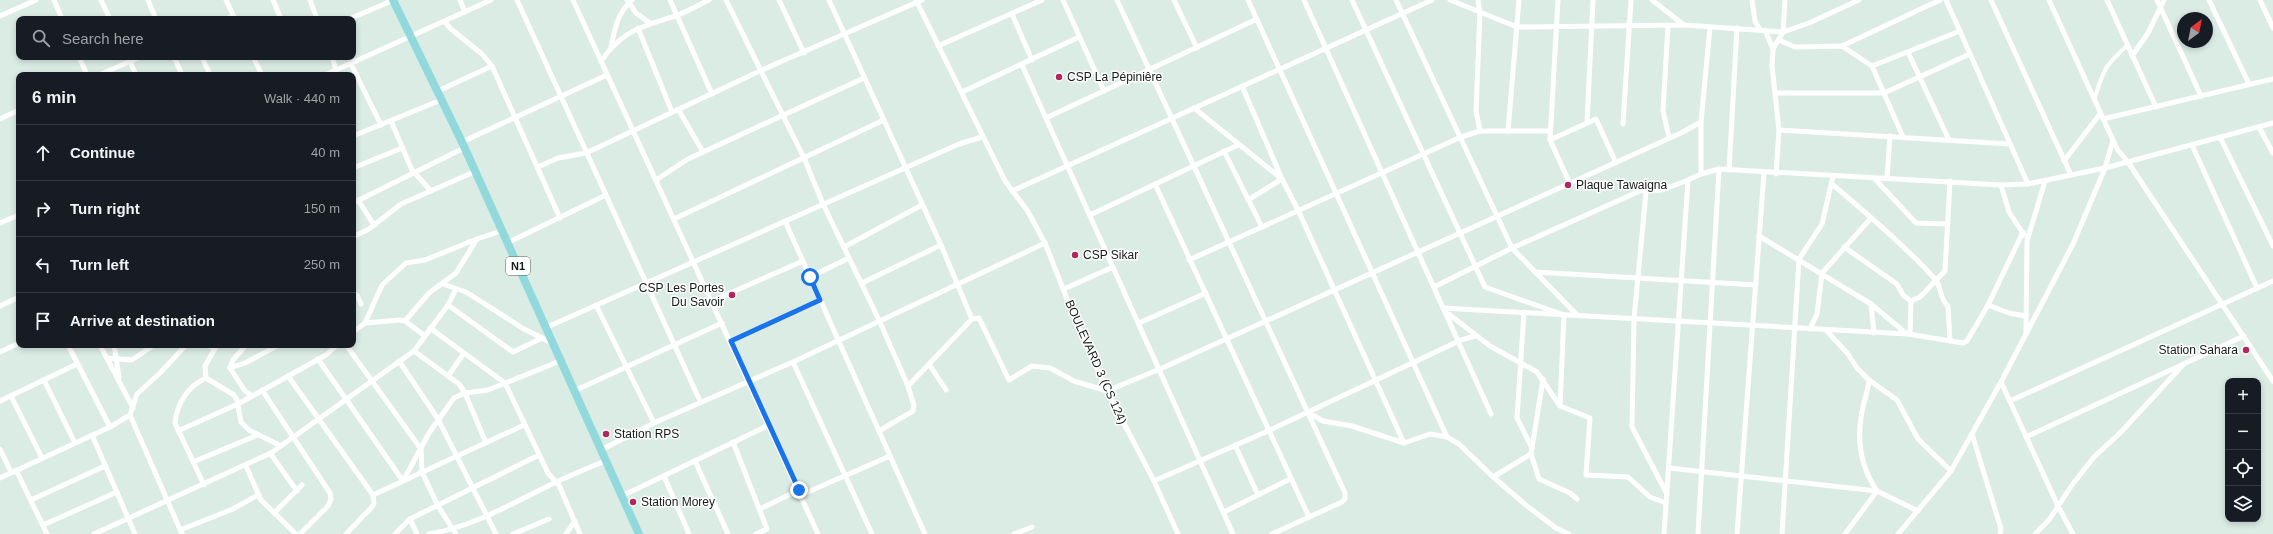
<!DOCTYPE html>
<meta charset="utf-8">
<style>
body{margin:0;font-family:Arial,sans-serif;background:#20242c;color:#f1f3f6}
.controls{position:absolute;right:12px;bottom:12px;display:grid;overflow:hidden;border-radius:8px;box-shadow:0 2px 6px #0003}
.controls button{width:36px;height:36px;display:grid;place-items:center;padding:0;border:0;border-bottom:1px solid #363941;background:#171b24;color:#f1f3f6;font:20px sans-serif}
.compass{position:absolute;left:2177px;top:12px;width:36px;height:36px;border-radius:50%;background:#171b24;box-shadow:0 2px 6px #0003;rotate:32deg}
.stop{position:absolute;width:12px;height:12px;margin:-9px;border:3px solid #1a73e8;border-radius:50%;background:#fff}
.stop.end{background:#1a73e8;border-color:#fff;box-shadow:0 1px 4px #0008}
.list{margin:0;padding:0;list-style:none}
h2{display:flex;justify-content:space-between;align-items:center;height:52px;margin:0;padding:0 16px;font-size:17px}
h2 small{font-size:13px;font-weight:400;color:#9ea1a6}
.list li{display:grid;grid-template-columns:26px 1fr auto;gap:12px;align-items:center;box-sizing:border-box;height:56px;padding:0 16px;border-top:1px solid #363941}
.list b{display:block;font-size:15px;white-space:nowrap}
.list em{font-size:13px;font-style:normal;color:#9ea1a6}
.icon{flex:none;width:22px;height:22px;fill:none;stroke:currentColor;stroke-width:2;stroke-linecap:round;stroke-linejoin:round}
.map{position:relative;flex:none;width:2273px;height:534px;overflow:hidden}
.search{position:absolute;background:#171b24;box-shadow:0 2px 6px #0003;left:16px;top:16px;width:340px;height:44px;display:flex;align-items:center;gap:10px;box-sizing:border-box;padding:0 14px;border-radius:8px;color:#9ea1a6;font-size:15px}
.panel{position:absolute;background:#171b24;box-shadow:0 2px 6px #0003;left:16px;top:72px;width:340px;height:276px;border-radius:8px}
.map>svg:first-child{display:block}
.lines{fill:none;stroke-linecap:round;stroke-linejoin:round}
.pedestrian{stroke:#fff;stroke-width:4}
.minor{stroke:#fff;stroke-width:5}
.primary{stroke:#91d9dd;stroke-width:8}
.route{stroke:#1a73e8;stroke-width:5}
.poi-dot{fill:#b3275f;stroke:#fff;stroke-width:1.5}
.labels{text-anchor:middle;stroke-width:3;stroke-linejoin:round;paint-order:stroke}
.shield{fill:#fff;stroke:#5b5f5d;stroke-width:1}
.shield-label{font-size:11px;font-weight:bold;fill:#151b18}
.poi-label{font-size:12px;fill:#151b18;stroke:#fff;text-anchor:start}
.street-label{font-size:12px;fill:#151b18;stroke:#fff}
</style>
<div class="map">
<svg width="2273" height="534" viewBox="0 0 2273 534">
<rect width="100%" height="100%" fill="#dbece5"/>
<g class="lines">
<!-- pedestrian -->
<path class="pedestrian" d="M2094 100C2104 70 2103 67 2128 45"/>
<!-- minor -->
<g class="minor">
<polyline points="54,0 62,19"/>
<polyline points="101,0 110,19"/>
<polyline points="148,0 156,19"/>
<polyline points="226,0 235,19"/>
<polyline points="273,0 281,19"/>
<polyline points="310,0 317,19"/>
<polyline points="460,0 465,12"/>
<polyline points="517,0 700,401"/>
<polyline points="573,0 818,534"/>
<polyline points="627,0 636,13 650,23"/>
<polyline points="670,0 712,94"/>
<polyline points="726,0 804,158 823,204 879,320 908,386 914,406 913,411 879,431"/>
<polyline points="779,0 804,53"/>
<polyline points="829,0 941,245 972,319"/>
<polyline points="916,0 1005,181 1027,210 1045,243 1078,327 1107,391 1154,481 1178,534"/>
<polyline points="1063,0 1104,91"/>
<polyline points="1117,0 1345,493 1345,499 1342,502 1272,534"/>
<polyline points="1174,0 1197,48"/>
<polyline points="1248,0 1447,437"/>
<polyline points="1304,0 1491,414"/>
<polyline points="1352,0 1485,287 1564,315 1560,406"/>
<polyline points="1396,0 1512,248 1577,315"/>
<polyline points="1450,0 1517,27 1684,25 1783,32 1809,23 1859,0"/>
<polyline points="1478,0 1480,12 1476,111 1480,131"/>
<polyline points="1558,0 1550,140 1570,184"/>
<polyline points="1652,0 1684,25"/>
<polyline points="1752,0 1755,21 1760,30"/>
<polyline points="1946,0 2028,184"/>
<polyline points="1991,0 2071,175"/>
<polyline points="2049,0 2117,149 2128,162 2273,381"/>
<polyline points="2107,0 2156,107"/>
<polyline points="2157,0 2201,96"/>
<polyline points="2209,0 2249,84"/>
<polyline points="2260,0 2273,28"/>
<polyline points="1012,14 1032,60"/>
<polyline points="0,16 36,0"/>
<polyline points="226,19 233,16"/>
<polyline points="349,19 394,0"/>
<polyline points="445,22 451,29 482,54 492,66 560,218"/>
<polyline points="1668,26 1663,111 1669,137"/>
<polyline points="1710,27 1701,122 1701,174 1719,169 2001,185 2028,184 2105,168 2273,123"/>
<polyline points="638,28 672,112"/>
<polyline points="1765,30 1773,49 1783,32 1785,0"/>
<polyline points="1779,40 1795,47 1842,46 1872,66 1903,137"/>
<polyline points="938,46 1042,0"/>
<polyline points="1842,46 1940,0"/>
<path d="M611 47C615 28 617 14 632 0"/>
<polyline points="1773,49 1772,66 1775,93 1884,93 1970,54"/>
<polyline points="1908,52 1949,140"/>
<polyline points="2132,56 2148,33 2164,0"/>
<polyline points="79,57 87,75"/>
<polyline points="128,57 136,75"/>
<polyline points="174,57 182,75"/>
<polyline points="202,57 210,75"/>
<polyline points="253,57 262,75"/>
<polyline points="332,57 336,70"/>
<path d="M601 61C623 30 641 27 675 16 687 12 698 5 709 0"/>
<polyline points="351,64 381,125"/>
<polyline points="1022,65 1233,534"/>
<polyline points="1872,66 1960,31"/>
<polyline points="99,75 140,57"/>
<polyline points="325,75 491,0"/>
<polyline points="1242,86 1282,179 1298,210 1404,443"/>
<polyline points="438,91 492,66"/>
<polyline points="962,92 1079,37"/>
<polyline points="1775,93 1779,130 1776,174"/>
<polyline points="1194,108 1282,179 1248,200"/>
<polyline points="678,109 703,152"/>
<polyline points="1046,118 1257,19"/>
<polyline points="0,119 19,110"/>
<polyline points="2103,119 2273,79"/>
<polyline points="391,121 412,170 431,191"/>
<polyline points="1587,123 1593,0"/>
<polyline points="1623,124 1631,0"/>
<polyline points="2259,127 2273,153"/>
<polyline points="1779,130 2010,144"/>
<polyline points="1508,131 1519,0"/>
<polyline points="353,136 441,100"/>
<polyline points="2220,137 2273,246"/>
<polyline points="1550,140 1596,119 1616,163"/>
<polyline points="462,142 607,75"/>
<polyline points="2192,145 2257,288"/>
<polyline points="1224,151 1262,227"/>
<polyline points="2064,161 2100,114"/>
<polyline points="538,167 558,158 586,153 762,70 922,0"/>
<polyline points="353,168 402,148"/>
<polyline points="1729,170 1737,28"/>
<polyline points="1874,178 1916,223 1948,224"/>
<polyline points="1887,178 1890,136"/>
<polyline points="656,180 688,159 864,78"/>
<polyline points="1155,184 1309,517"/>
<path d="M1832 184C1867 214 1904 245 1935 279 1942 287 1939 299 1948 306L1950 341"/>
<polyline points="2001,185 2009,212 2024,235"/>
<polyline points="1012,191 1432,0"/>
<polyline points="1646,192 1634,319 1632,427 1667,494"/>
<polyline points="358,200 374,225"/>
<polyline points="353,203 464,148"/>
<polyline points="1090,215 1238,145"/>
<polyline points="674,219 884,120"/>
<polyline points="785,221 925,534"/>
<polyline points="0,223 19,215"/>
<polyline points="1759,236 1871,304 1874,333"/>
<polyline points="353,237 369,229 401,204 474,172"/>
<polyline points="507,243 606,195"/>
<polyline points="844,247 922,205"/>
<polyline points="1844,247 1897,284 1903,295 1911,301"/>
<polyline points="1189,260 1461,137 1480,131 1550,131"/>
<polyline points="1535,272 1756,285"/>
<polyline points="810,277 849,258"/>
<polyline points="862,283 941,245"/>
<polyline points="443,284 466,292 524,329 552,343"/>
<polyline points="1434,287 1512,248 1640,191 1662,190 1688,180"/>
<polyline points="1064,289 1113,267"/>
<polyline points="353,296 357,295 361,304"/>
<polyline points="712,301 803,261"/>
<polyline points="1911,301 1920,297 1945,271 1950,181"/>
<polyline points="1871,304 1907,334"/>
<polyline points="448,305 513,352 542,338"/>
<polyline points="596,305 654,423"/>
<polyline points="1988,305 2009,313 2025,316"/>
<polyline points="0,306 19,297"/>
<polyline points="1443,308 1908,334 1963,343 1967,341 1988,305 2023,232"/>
<polyline points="1446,312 1490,346 1537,372 1560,406 1590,418 1586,475 1628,477 1650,497 1666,503"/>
<polyline points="1524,312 1517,418 1532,448"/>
<polyline points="405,321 429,293 456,273 477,239 501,231"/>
<polyline points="365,323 400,320 405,321 425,336"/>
<polyline points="1139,323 1206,293"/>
<polyline points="430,328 505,383 548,473 559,485 580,534"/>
<polyline points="545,328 959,144 982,137"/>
<polyline points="1810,329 1817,314 1822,273 1871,218"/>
<polyline points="1826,330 1848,354 1857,368 1869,380 1897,400 1918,439 1951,471"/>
<polyline points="353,332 365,323 382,285 406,263 425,260 477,239"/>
<polyline points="2026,333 2027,241 2045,181"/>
<polyline points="1910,334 1911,301"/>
<polyline points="731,341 820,300"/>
<polyline points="68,345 110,427"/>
<polyline points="100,345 133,408"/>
<polyline points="114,345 119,377"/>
<polyline points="208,345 215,349"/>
<polyline points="346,345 421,449 422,472 438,506 456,534"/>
<polyline points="414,351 459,384 465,393 486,443"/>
<polyline points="0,352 19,343"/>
<polyline points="107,358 132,360 154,345"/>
<polyline points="318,359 403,481 429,433 454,398 465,393 488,390 560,361"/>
<polyline points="399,361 438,419 496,534"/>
<polyline points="793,362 872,534"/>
<polyline points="929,364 946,390"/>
<polyline points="230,368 245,363 279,345"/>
<polyline points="230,368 245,391 252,396"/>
<polyline points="230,368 233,360 246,345"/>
<polyline points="288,376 373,495 374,504 371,508 346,534"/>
<polyline points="448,376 464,353"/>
<polyline points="206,378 234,395 237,400 241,422 249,430 281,446"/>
<polyline points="1543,379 1531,454 1539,479 1570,493 1577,499"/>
<polyline points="44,380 75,443"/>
<polyline points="2001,382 2058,506 2073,534"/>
<polyline points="908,386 972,319 979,318 1009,380 1032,366 1050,368 1074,381 1107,391 1160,369 1681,133 1701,122"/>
<polyline points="262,390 330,493 331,499 328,506 300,534"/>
<polyline points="574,391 722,323"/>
<polyline points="11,396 42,458"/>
<polyline points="0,401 77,364"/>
<polyline points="2010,401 2273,281"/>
<polyline points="1309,413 1323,421 1352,426 1404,443 1430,434 1447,437 1459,444 1491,475 1527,506 1556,528 1569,534"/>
<polyline points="130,415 182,534"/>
<polyline points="178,431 238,404 326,355 337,345"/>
<polyline points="1972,434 2001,529 2000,534"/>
<polyline points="92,435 135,534"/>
<polyline points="2026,437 2244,336"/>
<polyline points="733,442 767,529 756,534"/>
<polyline points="1235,445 1258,495"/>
<polyline points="0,449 11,472"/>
<polyline points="601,450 654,423 793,362 1045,243"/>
<polyline points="270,453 297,491"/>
<polyline points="695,461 728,534"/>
<polyline points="193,462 258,435"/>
<polyline points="246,466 261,500 296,534"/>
<polyline points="1669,468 1877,491 1918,511"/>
<polyline points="16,470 47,534"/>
<polyline points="664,476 689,534"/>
<polyline points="1493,477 1531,454"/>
<polyline points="0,478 110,427 130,415 137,394 161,372 186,345"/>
<polyline points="1154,481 1268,431 1461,340 1475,336"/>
<path d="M204 485 175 423C177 403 188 386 206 378L205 366 217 345"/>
<polyline points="373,495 524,425"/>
<polyline points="801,495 890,456"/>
<polyline points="622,496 769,425"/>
<polyline points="31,500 105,466"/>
<polyline points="760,509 799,490"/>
<polyline points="1224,512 1290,479"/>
<polyline points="274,513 302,485"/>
<polyline points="410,519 417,534"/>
<polyline points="43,525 117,492"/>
<polyline points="180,530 233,509 258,495"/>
<polyline points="94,534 271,453 414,351 448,305 456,289"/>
<polyline points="395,534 410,519 539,455"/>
<path d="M429 534C473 527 515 502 554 483 571 475 588 468 605 461"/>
<polyline points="513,534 549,519"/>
<polyline points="566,534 575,521"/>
<polyline points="1014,534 1032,527"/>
<polyline points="1664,534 1688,180 1701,174"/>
<polyline points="1698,534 1719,169"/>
<polyline points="1737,534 1764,173"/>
<polyline points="1782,534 1799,259 1822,224 1833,176"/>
<path d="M1845 534 1877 491C1860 466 1856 437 1863 407 1865 398 1868 390 1869 380"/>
<polyline points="1898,534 1951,471 2001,382 2073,244 2105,168 2113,140"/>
<polyline points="2035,534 2049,520 2072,485 2094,457 2120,433 2183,365"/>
</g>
<!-- primary -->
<polyline class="primary" points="393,0 462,142 639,534"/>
</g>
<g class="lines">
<!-- route -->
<polyline class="route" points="799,490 731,341 820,300 810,277"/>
</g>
<!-- markers -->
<g class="poi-dot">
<circle cx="1059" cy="77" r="4"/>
<circle cx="1568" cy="185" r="4"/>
<circle cx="1075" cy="255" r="4"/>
<circle cx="732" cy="295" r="4"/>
<circle cx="2246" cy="350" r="4"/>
<circle cx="606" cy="434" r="4"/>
<circle cx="633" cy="502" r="4"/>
</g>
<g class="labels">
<!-- shield labels -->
<rect class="shield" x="506" y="257" width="24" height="18" rx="3"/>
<g class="shield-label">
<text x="518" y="270">N1</text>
</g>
<!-- poi labels -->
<g class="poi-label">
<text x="1067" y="81">CSP La Pépiniêre</text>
<text x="1576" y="189">Plaque Tawaigna</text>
<text x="1083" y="259">CSP Sikar</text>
<text x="724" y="292" text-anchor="end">CSP Les Portes<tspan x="724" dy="14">Du Savoir</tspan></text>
<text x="2238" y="354" text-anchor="end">Station Sahara</text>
<text x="614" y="438">Station RPS</text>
<text x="641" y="506">Station Morey</text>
</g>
<!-- street labels -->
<g class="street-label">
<text transform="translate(1096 362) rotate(66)" y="4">BOULEVARD 3 (CS 124)</text>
</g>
</g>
</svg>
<div class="controls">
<button>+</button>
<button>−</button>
<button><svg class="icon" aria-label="locate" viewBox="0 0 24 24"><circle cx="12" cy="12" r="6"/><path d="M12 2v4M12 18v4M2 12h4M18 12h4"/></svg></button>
<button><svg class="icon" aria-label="layers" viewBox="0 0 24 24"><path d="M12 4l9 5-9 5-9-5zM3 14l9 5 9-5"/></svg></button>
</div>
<svg class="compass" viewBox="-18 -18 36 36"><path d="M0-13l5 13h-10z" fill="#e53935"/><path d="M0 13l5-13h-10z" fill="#9ea1a6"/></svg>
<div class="stop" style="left:810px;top:277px"></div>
<div class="stop end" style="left:799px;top:490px"></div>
<div class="search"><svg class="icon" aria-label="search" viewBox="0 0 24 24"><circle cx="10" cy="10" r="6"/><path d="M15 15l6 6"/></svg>Search here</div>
<section class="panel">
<h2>6 min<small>Walk · 440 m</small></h2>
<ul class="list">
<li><svg class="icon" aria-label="ahead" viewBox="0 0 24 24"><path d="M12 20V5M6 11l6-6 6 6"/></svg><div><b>Continue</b></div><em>40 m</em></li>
<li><svg class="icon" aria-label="right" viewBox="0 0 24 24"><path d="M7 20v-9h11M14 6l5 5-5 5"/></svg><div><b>Turn right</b></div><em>150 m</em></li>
<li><svg class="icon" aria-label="left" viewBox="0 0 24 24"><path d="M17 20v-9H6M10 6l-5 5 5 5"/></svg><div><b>Turn left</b></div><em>250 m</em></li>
<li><svg class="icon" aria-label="arrive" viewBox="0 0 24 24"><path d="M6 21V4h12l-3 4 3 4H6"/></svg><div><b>Arrive at destination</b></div></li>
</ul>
</section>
</div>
